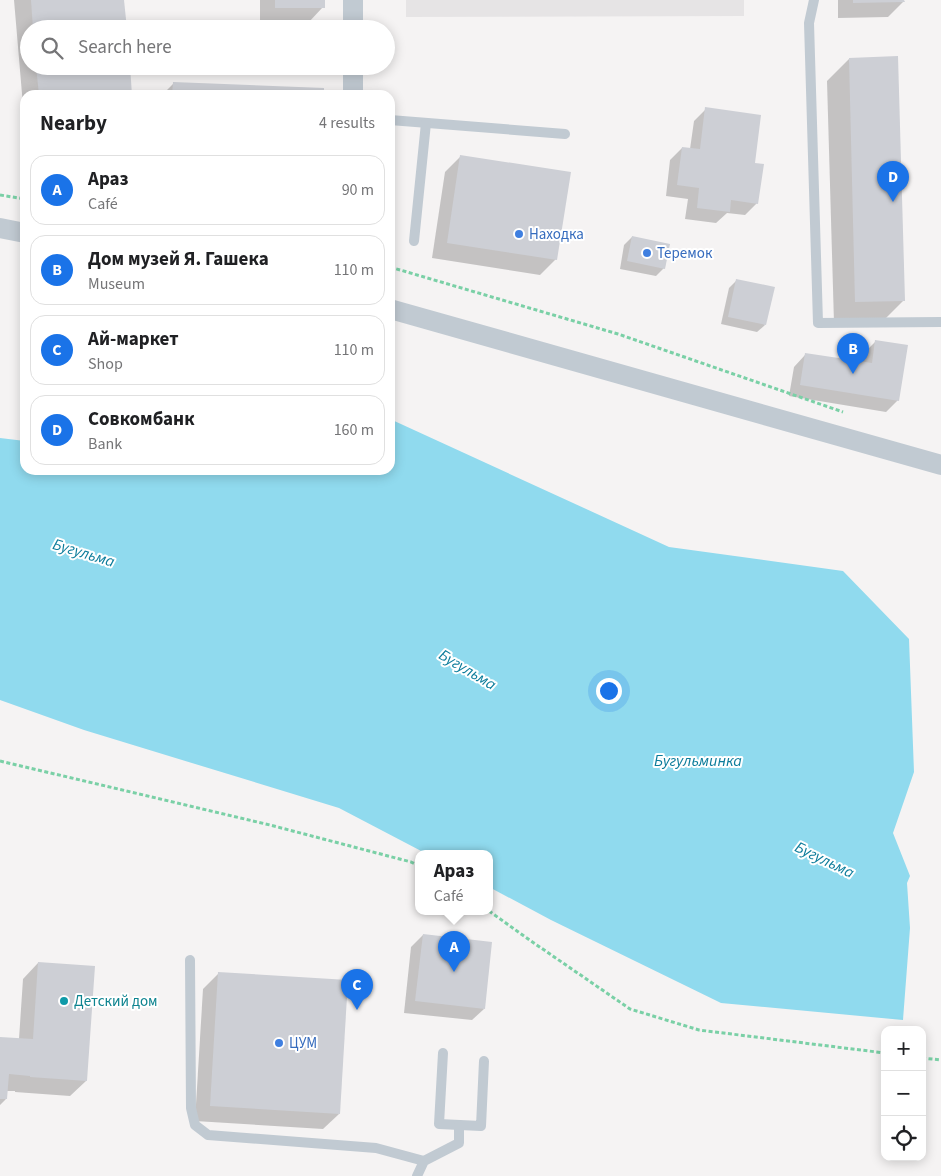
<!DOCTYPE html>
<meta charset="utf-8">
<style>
body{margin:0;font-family:"Source Sans 3",sans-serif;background:#f2f2f2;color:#202124}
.controls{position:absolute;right:15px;bottom:15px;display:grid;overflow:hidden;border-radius:10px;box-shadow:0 2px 12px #0003}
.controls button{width:45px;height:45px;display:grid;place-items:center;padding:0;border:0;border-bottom:1px solid #e0e0e0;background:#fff;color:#202124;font:25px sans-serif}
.you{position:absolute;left:608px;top:690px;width:18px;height:18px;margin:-12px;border:4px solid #fff;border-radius:50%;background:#1a73e8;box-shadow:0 0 0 8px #1a73e833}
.badge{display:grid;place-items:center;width:32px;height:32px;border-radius:50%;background:#1a73e8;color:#fff;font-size:16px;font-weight:700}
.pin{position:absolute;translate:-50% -41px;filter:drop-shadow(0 1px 2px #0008)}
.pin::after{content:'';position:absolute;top:26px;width:18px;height:15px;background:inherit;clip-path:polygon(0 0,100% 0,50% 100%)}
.popup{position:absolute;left:415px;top:850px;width:78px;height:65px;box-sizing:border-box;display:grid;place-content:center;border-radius:10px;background:#fff;filter:drop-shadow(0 1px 4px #0005);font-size:16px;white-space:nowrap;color:#757577}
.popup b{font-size:19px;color:#202124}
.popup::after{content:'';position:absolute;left:50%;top:100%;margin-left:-10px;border:10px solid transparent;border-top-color:#fff}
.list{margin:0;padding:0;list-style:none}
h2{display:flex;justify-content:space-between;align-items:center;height:65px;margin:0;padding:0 20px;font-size:21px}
h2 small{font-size:16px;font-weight:400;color:#757577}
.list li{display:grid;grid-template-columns:32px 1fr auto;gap:15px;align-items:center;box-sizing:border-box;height:70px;margin:0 10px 10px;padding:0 10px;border:1px solid #e0e0e0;border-radius:15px}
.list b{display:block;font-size:19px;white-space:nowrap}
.list p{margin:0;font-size:16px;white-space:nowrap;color:#757577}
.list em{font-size:16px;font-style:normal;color:#757577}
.icon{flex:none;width:28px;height:28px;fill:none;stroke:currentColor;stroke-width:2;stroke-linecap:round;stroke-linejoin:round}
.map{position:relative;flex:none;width:941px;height:1176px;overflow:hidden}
.search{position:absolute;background:#fff;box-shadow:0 2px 12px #0003;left:20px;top:20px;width:375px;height:55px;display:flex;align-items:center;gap:12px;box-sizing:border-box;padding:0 18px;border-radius:28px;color:#757577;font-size:19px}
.panel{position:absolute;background:#fff;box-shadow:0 2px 12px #0003;left:20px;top:90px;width:375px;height:385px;border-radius:15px}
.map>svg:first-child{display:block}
.education{fill:#e6e4e5}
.water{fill:#90daee}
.shadow{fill:#0003}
.building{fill:#cdcfd5}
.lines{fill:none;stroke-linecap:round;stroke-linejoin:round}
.path{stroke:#7ad0a6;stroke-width:3;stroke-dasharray:4 2.5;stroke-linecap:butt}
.lane{stroke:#c1cad2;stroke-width:10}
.street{stroke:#c1cad2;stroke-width:20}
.shop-dot{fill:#3f7fe0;stroke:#fff;stroke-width:2}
.culture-dot{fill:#0f9aa8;stroke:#fff;stroke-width:2}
.labels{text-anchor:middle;stroke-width:4;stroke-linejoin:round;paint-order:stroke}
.shop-label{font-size:15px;fill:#366cbe;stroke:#fff;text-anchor:start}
.culture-label{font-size:15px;fill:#0d838f;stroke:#fff;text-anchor:start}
.water-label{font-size:16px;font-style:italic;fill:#0c7c9b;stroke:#fff}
</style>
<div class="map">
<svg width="941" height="1176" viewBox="0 0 941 1176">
<rect width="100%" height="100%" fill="#f5f3f3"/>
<!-- education -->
<polygon class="education" points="406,0 744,0 744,16 406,17"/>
<!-- water -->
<polygon class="water" points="390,419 669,547 843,571 909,639 914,772 893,833 910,876 907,883 910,928 903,1020 721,1003 551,920 489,887 489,853 425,853 339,808 84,730 0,700 0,438 25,441 25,470 390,470"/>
<!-- shadow -->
<g class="shadow">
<polygon points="14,0 123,0 126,29 29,29 29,66 129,66 131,95 25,95 25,129"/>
<polygon points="260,0 323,0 323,7 308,23 260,23"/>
<polygon points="838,0 903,0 903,2 888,17 838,18"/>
<polygon points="849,59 904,300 882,322 834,323 827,81"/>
<polygon points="173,84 323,95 162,95"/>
<polygon points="706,109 753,164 757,203 745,215 727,213 716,223 685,219 688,199 666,196 670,160 682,148 690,149 694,121"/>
<polygon points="461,156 556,259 540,275 432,258 445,172"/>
<polygon points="632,237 664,268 656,276 620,269 624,245"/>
<polygon points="737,280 765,325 757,332 721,324 729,288"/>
<polygon points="876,341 898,400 886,412 789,396 794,367 805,355 862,363 864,353"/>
<polygon points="423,935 484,1009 472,1020 404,1013 411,947"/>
<polygon points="38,963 86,1081 70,1096 15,1092 15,1091 7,1091 6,1099 0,1105 0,1038 19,1039 23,979"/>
<polygon points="218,974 339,1114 323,1129 195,1121 203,989"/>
</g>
<!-- building -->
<g class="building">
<polygon points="31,0 124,0 127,29 33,29"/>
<rect x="275" y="0" width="50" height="8"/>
<polygon points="853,0 904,0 905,2 853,3"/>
<polygon points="898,56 905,301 855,302 849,58"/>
<polygon points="36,66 130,66 132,95 39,95"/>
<polygon points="173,82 324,88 324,95 172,95"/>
<polygon points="705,107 761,115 755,163 764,164 758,204 731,200 730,212 697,208 699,188 677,185 682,147 700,149"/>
<polygon points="460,155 571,172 557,260 447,243"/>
<polygon points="632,236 670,244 665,269 627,261"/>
<polygon points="736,279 775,287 766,325 728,317"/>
<polygon points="875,340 908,345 899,401 800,385 805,353 872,363"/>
<polygon points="423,934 492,942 485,1009 415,1001"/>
<polygon points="38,962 95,966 87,1081 30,1077 30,1076 9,1074 7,1099 0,1099 0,1037 33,1039"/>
<polygon points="218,972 348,980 340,1114 210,1106"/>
</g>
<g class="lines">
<!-- path -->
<g class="path">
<polyline points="0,195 25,199"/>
<polyline points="390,267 618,334 843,412"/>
<polyline points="0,761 270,825 411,862 419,866"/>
<polyline points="489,911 531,941 630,1009 699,1030 885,1053"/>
<polyline points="922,1058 941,1060"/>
</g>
<!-- lane -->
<g class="lane">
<polyline points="814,0 809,23 818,323 941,322"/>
<polyline points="390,120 565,134"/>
<polyline points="414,241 426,123"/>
<polyline points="190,960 191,1108 195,1125 208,1135 376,1148 424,1161"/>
<polyline points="443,1053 439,1124 481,1126 484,1061"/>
<polyline points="417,1176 424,1161 459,1143 459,1125"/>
</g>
<!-- street -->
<g class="street">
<polyline points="353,29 353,0"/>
<polyline points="353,95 353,66"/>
<polyline points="0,228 25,233"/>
<polyline points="390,309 941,465"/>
</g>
</g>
<!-- markers -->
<g class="shop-dot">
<circle cx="519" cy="234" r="5"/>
<circle cx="647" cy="253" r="5"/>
<circle cx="279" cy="1043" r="5"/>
</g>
<circle class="culture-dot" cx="64" cy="1001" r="5"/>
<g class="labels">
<!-- shop labels -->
<g class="shop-label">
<text x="529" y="239">Находка</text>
<text x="657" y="258">Теремок</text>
<text x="289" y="1048">ЦУМ</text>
</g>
<!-- culture labels -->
<g class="culture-label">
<text x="74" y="1006">Детский дом</text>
</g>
<!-- water labels -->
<g class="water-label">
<text transform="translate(84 552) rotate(17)" y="6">Бугульма</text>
<text transform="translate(468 669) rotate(31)" y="6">Бугульма</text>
<text x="698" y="766">Бугульминка</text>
<text transform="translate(825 859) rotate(26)" y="6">Бугульма</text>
</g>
</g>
</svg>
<div class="controls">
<button>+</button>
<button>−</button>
<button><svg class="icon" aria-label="locate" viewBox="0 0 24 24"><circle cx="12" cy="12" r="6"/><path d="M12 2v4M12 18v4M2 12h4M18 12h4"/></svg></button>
</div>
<div class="you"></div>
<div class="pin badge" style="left:454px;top:972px">A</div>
<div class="popup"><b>Араз</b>Café</div>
<div class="pin badge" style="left:853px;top:374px">B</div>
<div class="pin badge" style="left:357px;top:1010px">C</div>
<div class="pin badge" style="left:893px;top:202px">D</div>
<div class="search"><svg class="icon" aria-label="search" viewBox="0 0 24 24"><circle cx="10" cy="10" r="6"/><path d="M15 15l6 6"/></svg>Search here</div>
<section class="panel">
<h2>Nearby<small>4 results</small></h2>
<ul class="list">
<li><span class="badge">A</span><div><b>Араз</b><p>Café</p></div><em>90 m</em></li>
<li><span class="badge">B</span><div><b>Дом музей Я. Гашека</b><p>Museum</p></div><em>110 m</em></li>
<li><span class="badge">C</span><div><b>Ай-маркет</b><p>Shop</p></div><em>110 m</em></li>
<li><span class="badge">D</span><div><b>Совкомбанк</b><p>Bank</p></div><em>160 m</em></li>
</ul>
</section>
</div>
